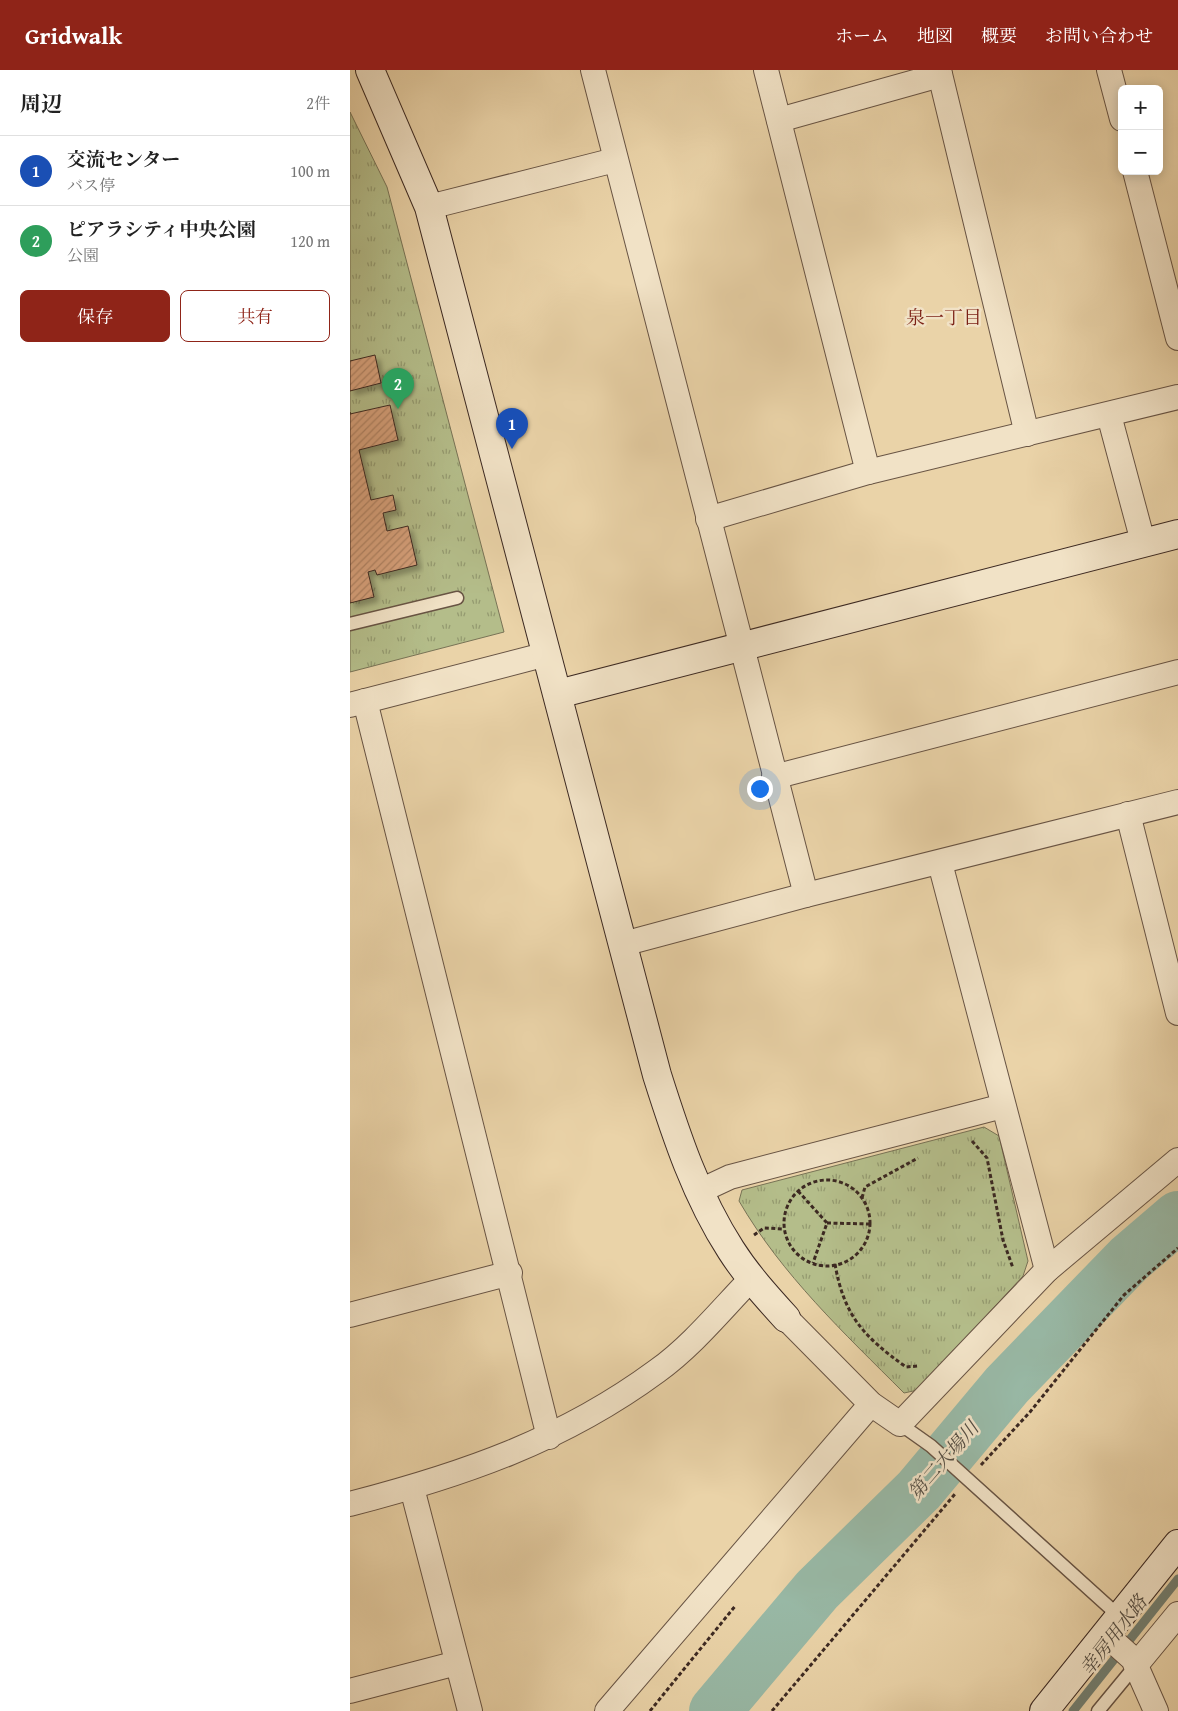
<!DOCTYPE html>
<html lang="ja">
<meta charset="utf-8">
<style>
body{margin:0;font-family:"Gentium Book Plus","Noto Serif JP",serif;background:#f2f2f2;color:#222}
.controls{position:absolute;right:15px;top:15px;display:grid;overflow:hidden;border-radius:8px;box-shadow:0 2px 12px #0003}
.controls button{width:45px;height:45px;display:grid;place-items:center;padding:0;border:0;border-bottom:1px solid #e0e0e0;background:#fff;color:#222;font:25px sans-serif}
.you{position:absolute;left:409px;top:718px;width:18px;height:18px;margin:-12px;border:4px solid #fff;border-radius:50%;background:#1a73e8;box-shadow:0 0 0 8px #1a73e833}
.badge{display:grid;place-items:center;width:32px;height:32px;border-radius:50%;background:#8f2418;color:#fff;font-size:16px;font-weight:700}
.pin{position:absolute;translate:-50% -41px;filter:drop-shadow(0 1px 2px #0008)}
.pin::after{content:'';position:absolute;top:26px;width:18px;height:15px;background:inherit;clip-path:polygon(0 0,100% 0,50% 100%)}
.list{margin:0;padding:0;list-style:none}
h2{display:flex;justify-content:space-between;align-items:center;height:65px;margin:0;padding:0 20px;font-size:21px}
h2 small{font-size:16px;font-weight:400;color:#767676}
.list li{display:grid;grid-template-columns:32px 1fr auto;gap:15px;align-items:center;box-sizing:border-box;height:70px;padding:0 20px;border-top:1px solid #e0e0e0}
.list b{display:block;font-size:19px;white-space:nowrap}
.list p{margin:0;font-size:16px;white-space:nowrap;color:#767676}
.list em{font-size:16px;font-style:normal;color:#767676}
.actions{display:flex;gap:10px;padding:15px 20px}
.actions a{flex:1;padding:11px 0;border:1px solid #8f2418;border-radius:8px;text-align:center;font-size:18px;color:#8f2418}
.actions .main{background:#8f2418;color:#fff}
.map{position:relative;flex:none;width:828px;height:1641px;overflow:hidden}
header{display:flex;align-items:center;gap:30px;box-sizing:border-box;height:70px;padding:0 25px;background:#8f2418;color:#fff}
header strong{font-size:24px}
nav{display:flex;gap:28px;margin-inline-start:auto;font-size:18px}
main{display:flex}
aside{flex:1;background:#fff}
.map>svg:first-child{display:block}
.grass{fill:url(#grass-tufts);stroke:#787356}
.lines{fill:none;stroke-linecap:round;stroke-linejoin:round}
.stream{stroke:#737f71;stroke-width:9}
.river{stroke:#98b8a5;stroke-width:52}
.building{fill:url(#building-hatch);stroke:#3c2922;filter:url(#shadow)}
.lane-casing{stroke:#685444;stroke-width:15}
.street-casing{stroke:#685444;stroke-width:26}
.secondary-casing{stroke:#3c2922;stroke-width:30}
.path{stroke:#3c2922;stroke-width:3;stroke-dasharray:4 2.5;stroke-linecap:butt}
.lane{stroke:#f1e2c6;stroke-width:12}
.street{stroke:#f1e2c6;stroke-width:24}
.secondary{stroke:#f1e2c6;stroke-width:28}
.labels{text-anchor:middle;stroke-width:5;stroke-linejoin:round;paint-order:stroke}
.neighbourhood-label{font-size:19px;fill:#7a1f14;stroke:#f1e2c6}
.water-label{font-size:19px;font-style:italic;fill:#534d43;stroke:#f1e2c6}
</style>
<header>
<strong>Gridwalk</strong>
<nav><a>ホーム</a><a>地図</a><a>概要</a><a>お問い合わせ</a></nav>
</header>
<main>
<aside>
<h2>周辺<small>2件</small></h2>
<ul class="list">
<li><span class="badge" style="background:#1a4fb4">1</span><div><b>交流センター</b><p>バス停</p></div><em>100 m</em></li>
<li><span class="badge" style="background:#2e9e5b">2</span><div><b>ピアラシティ中央公園</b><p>公園</p></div><em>120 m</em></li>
</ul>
<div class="actions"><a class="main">保存</a><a>共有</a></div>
</aside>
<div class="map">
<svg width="828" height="1641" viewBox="0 0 828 1641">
<defs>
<pattern id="grass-tufts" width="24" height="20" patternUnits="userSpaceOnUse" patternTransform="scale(1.25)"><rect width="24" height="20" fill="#b4bd8a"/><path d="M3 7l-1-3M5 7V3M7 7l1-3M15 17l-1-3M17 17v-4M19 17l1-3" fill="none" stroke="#949a70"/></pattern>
<pattern id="building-hatch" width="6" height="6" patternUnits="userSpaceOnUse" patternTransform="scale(1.25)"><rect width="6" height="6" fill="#d7a17b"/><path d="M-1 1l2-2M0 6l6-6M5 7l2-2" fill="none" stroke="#b08364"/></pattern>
<filter id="shadow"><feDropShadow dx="4.5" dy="4.5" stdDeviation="2.5" flood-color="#0004"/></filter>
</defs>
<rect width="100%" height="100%" fill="#ead3a8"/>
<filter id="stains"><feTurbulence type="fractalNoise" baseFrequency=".004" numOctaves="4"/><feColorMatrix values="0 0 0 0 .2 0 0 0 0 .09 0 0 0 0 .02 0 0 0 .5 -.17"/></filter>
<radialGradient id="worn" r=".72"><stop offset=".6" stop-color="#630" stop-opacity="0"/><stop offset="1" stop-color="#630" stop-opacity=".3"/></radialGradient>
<!-- grass -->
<g class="grass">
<polygon points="0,42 37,117 154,562 0,602"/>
<path d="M634 1057 649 1066 678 1191 673 1206 568 1320 554 1323C494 1263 432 1205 389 1131L392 1120Z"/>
</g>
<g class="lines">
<!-- stream -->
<polyline class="stream" points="723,1641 828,1509"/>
<!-- river -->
<polyline class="river" points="365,1641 467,1520 569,1420 657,1315 779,1189 828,1147"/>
</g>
<!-- building -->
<g class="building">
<polygon points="25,285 31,313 0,321 0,291"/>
<polygon points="40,335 48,370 9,380 21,430 43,425 46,440 33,443 37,461 58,456 67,495 27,505 25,500 18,502 24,527 0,533 0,342 0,344"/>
</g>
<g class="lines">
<defs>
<g id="lane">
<polyline points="0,554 107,528"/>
<polyline points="550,1354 581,1376 770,1547"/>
<polyline points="748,1641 786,1595"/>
</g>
<g id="street">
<polyline points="243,0 456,825"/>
<polyline points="416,0 518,402"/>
<polyline points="589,0 677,364"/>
<polyline points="759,0 772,49"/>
<polyline points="429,50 590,5"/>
<polyline points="785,101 828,268"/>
<polyline points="79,137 265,90"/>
<polyline points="759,345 793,472"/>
<polyline points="358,449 518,402 828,327"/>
<polyline points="15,631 199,1367"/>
<polyline points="0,635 197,584"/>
<polyline points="424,707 828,602"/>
<polyline points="778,744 828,943"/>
<polyline points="590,793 697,1200"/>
<polyline points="273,874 456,825 828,732"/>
<polyline points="350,1121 380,1107 653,1036"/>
<polyline points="0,1245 160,1203"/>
<polyline points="436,1248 521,1334 550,1354 697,1200 828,1090"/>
<polyline points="62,1418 120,1641"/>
<path d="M0 1434C112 1405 212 1371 307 1301 342 1276 371 1240 401 1209"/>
<polyline points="755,1564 783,1589 806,1641"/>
<polyline points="786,1595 828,1544"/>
<polyline points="0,1621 107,1593"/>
<polyline points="257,1641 521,1334"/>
</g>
<g id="secondary">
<path d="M20 0 79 137 307 1005C326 1065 346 1126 381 1180 397 1205 416 1226 436 1248"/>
<polyline points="208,624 828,464"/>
<polyline points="694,1641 828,1474"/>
</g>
</defs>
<!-- lane casing -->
<use href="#lane" class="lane-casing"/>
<!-- street casing -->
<use href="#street" class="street-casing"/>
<!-- secondary casing -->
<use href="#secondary" class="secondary-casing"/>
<!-- path -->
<g class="path">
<polyline points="622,1071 637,1088 653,1170 663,1198"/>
<circle cx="477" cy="1153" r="43"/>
<polyline points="448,1121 477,1153 463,1193"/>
<polyline points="512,1128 515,1117 568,1088"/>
<polyline points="477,1153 519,1154"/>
<polyline points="404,1165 414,1158 434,1159"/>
<path d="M485 1194C494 1246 514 1267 556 1297L568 1296"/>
<polyline points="631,1395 680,1342 774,1225 828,1178"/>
<polyline points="300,1641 386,1535"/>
<polyline points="422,1641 605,1424"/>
</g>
<!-- lane -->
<use href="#lane" class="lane"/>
<!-- street -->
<use href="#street" class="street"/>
<!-- secondary -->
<use href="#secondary" class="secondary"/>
</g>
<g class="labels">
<!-- neighbourhood labels -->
<g class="neighbourhood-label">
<text x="594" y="254">泉一丁目</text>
</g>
<!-- water labels -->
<g class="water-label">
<text transform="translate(593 1390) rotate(-49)" y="7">第二大場川</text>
<text transform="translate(763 1565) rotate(-52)" y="7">幸房用水路</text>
</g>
</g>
<rect width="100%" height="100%" filter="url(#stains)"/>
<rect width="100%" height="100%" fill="url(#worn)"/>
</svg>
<div class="controls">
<button>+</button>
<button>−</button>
</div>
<div class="you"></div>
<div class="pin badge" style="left:162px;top:379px;background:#1a4fb4">1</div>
<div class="pin badge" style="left:48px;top:339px;background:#2e9e5b">2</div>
</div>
</main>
